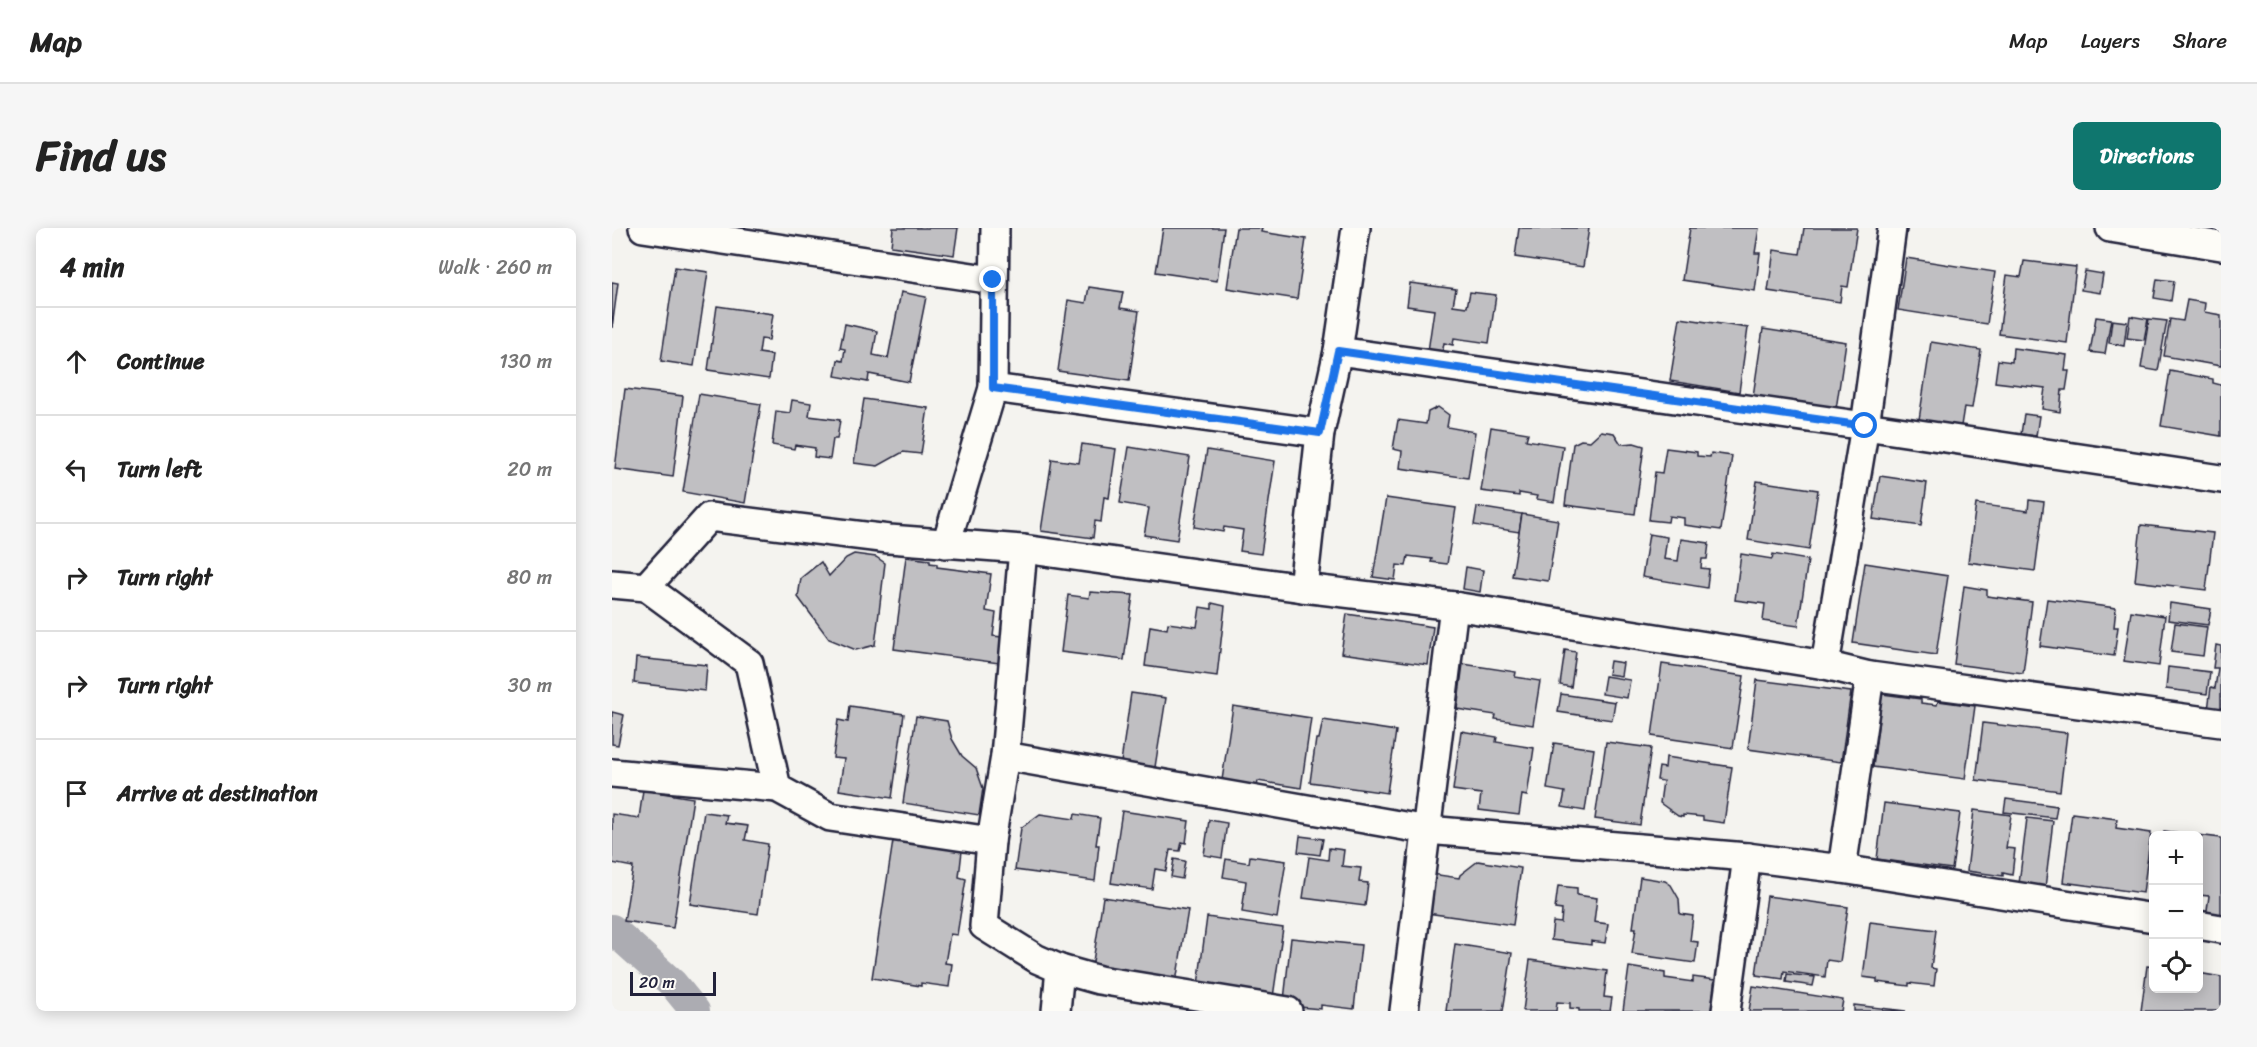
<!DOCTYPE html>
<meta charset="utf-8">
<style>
body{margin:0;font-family:Sriracha,sans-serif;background:#f6f6f6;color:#222}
.controls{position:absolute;right:18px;bottom:18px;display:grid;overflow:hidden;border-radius:9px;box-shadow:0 3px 15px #0003}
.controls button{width:54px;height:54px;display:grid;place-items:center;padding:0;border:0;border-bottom:2px solid #e0e0e0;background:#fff;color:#222;font:30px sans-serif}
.scale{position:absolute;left:18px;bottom:15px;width:86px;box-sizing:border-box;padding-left:6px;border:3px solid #22223b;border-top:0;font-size:16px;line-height:21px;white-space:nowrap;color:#22223b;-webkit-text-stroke:4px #fdfcf7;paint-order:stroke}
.stop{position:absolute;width:18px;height:18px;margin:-14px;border:4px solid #1a73e8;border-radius:50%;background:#fff}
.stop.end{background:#1a73e8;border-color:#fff;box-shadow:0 2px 6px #0008}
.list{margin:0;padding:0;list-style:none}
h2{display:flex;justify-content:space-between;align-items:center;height:78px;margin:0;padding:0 24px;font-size:26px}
h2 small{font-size:20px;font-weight:400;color:#767676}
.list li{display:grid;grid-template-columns:39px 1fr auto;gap:18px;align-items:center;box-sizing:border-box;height:108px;padding:0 24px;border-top:2px solid #e0e0e0}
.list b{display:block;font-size:22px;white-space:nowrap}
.list em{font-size:20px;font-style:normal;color:#767676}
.icon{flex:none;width:33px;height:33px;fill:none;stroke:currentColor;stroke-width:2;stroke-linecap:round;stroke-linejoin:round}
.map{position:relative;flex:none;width:1609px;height:783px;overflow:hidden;border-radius:9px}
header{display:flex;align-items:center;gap:36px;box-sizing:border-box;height:84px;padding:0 30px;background:#fff;border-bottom:2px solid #e0e0e0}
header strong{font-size:28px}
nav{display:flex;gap:33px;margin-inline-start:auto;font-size:21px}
.intro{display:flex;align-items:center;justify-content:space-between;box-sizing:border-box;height:144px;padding:0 36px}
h1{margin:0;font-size:42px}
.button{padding:15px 27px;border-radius:9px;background:#0f766e;color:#fff;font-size:21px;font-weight:700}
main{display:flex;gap:36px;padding:0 36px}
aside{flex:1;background:#fff;border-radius:9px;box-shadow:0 3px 15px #0003}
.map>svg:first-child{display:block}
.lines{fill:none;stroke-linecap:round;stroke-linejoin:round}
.canal{stroke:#acacb2;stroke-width:30}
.building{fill:#c0bfc2;stroke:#22223b;stroke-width:1.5}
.minor-casing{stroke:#22223b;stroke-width:32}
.minor{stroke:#fdfcf7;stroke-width:27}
.route{stroke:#1a73e8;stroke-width:8}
</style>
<header>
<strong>Map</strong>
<nav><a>Map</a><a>Layers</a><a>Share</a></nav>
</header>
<div class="intro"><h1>Find us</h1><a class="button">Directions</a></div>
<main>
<aside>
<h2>4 min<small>Walk · 260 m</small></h2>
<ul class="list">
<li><svg class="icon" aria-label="ahead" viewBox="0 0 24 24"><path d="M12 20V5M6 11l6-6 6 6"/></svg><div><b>Continue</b></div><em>130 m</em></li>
<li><svg class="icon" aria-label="left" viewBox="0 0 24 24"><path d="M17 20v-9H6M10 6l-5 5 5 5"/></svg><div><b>Turn left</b></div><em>20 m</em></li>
<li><svg class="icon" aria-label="right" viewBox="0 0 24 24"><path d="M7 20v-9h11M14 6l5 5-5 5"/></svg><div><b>Turn right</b></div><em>80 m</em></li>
<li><svg class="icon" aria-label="right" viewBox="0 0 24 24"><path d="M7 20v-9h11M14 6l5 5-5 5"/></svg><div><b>Turn right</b></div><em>30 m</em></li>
<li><svg class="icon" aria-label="arrive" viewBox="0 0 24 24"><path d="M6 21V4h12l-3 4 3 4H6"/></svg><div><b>Arrive at destination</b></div></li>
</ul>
</aside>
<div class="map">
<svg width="1609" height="783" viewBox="0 0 1609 783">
<rect width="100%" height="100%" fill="#f4f3ef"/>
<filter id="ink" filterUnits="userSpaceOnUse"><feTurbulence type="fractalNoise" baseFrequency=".0167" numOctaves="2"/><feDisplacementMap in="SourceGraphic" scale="12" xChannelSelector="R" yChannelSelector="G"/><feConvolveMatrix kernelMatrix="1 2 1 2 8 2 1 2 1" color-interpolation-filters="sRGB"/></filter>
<g filter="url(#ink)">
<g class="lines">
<!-- canal -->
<polyline class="canal" points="0,701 61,756 83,783"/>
</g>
<!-- building -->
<g class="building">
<polygon points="281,0 346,0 342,27 279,18"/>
<polygon points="551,0 612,0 605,53 544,44"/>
<polygon points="624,0 650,0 649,4 694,11 685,71 615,60"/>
<polygon points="907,0 977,0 971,39 903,29"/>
<polygon points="1078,0 1147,0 1143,25 1148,25 1143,63 1070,52"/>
<polygon points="1192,0 1245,0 1236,59 1230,58 1228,74 1156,63 1162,22 1188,26"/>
<polygon points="1294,30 1383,44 1375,96 1286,82"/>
<polygon points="1412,33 1464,39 1455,115 1387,106 1395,47 1409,49"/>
<polygon points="63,39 96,44 82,138 49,133"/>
<polygon points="1473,43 1491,46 1488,65 1469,62"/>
<polygon points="1545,51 1562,53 1559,73 1542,70"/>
<polygon points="0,54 6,55 0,100"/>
<polygon points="798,55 844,61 841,77 855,79 858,64 884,67 877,115 842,110 841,117 832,115 829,132 815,130 822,82 795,78"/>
<polygon points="477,59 511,64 508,80 527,83 517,153 446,143 456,72 474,75"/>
<polygon points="289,64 314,69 297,154 257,146 256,154 223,148 226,132 231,133 233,121 228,120 233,96 265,103 261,127 276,130"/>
<polygon points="1575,72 1593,75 1592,84 1609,87 1609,138 1552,128 1558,91 1571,93"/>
<polygon points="105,78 161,86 157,112 149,111 147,125 160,127 157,151 96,142"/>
<polygon points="1518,88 1536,91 1532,112 1515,110"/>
<polygon points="1484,89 1499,91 1493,126 1478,124"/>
<polygon points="1068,90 1136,100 1127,164 1058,153"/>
<polygon points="1537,91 1555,93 1546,143 1529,140"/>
<polygon points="1500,92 1515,94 1512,118 1497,115"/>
<polygon points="1151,101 1234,114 1223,188 1140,175"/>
<polygon points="1319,114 1369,122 1360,180 1352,179 1348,204 1306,198"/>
<polygon points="1401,120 1455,127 1453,143 1457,143 1454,162 1450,162 1448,184 1430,181 1433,160 1383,154 1386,132 1400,134"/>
<polygon points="1558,143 1601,151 1601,155 1609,157 1609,208 1549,198"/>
<polygon points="13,161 71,168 61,249 3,241"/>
<polygon points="87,166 149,176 133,275 71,264"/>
<polygon points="252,171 316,180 309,226 291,224 266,238 242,235"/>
<polygon points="180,172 199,175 197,188 228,192 225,211 221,211 218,231 202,229 203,220 183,217 182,221 160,217 164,183 178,185"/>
<polygon points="826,179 837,187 835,199 863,204 856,250 788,240 790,223 781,221 786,192 814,196 816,184"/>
<polygon points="1412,186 1427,188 1424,208 1409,206"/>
<polygon points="879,199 916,205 914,212 951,218 942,274 924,271 925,268 907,265 907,268 869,263"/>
<polygon points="989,203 1002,205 1009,216 1022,215 1032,218 1023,286 953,277 961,216 969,212 978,213"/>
<polygon points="470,216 504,221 497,270 492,269 489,294 483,293 481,310 429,303 440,231 467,235"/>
<polygon points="517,219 578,229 565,312 532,307 537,280 508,275"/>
<polygon points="1054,220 1085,224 1085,228 1098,229 1099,225 1120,228 1109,302 1072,297 1072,290 1057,288 1056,294 1037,292 1043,244 1050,245"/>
<polygon points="595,222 663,233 649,326 628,323 631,302 612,299 611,304 582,299"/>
<polygon points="1268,248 1315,255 1309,298 1261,291"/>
<polygon points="1145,253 1206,262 1197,322 1136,312"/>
<polygon points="774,270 844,280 835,336 819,334 820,331 796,328 794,338 785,337 783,352 761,349"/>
<polygon points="1417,272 1432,274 1423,343 1356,334 1364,276 1416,283"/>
<polygon points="865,279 910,286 907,304 862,297"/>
<polygon points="910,286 946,292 936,353 900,348"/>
<polygon points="1529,297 1601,305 1594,362 1523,353"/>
<polygon points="1037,306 1055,309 1052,331 1066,333 1069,311 1097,315 1095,331 1090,331 1089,340 1097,341 1095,360 1030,349"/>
<polygon points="242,326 264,329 273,335 263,417 244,422 217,411 186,369 189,350 209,334 217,348 234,330"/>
<polygon points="1129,326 1160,331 1161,326 1196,332 1186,398 1151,393 1153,376 1123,372"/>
<polygon points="294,329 318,332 318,335 325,336 325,339 379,346 374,383 384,385 381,408 390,409 387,435 282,421"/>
<polygon points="1253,335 1336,348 1324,427 1241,415"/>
<polygon points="854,339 871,342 868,364 851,361"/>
<polygon points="1352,358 1375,362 1375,368 1420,374 1411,445 1342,436"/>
<polygon points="478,364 521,367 512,432 449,424 456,367 477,370"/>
<polygon points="1435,371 1504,380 1502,399 1506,399 1502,428 1428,418"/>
<polygon points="600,375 613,378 605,448 533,438 538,398 555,401 556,395 585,399 588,379 600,381"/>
<polygon points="1558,375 1599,381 1596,397 1556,392"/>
<polygon points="1519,383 1553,388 1547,438 1512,433"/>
<polygon points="735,386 821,399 816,437 729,425"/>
<polygon points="1563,395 1595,399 1591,428 1559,424"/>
<polygon points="1604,417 1609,418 1609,484 1596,482 1599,459 1603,460 1606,440 1601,440"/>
<polygon points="953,422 964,424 959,459 948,457"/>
<polygon points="24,430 95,437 93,463 22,455"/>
<polygon points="998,433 1011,435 1009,448 996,446"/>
<polygon points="851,436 904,444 903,449 928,453 921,497 883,491 884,487 845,481"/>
<polygon points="1050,436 1132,448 1121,520 1040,508"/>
<polygon points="1556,439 1598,444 1595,466 1554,461"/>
<polygon points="993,448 1018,452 1015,470 990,466"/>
<polygon points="1145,452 1239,464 1229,534 1136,521"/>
<polygon points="519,465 554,470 543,539 509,534"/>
<polygon points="949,466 1003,474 1000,492 946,484"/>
<polygon points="1270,466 1309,471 1309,475 1325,477 1326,473 1363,478 1353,551 1261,539"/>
<polygon points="238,478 292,486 280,570 227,562 232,531 221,530 226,492 236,494"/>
<polygon points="621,478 699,490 689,560 646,553 644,564 609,559"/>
<polygon points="0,484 12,487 6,517 0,516"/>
<polygon points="304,488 335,493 340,511 350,528 364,540 371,560 367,587 291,575"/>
<polygon points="711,492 784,503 775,565 698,554 704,511 707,511"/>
<polygon points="1371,495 1455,505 1448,563 1364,552"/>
<polygon points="849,503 885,509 884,514 922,520 915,568 910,567 907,587 867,582 869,566 841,562"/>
<polygon points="994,514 1039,520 1028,597 983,591"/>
<polygon points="942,515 982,521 973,583 950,579 953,564 935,561"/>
<polygon points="1054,529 1120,539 1112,595 1091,592 1091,589 1071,587 1071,589 1066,588 1048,575 1051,553 1045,552 1047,539 1053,540"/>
<polygon points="31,562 81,570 61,700 12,693 21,639 0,635 0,586 27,590"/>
<polygon points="1394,571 1445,578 1443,590 1392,584"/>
<polygon points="1272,575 1348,585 1340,641 1265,631"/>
<polygon points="1362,582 1399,587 1394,620 1403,621 1400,647 1391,645 1391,648 1355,643"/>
<polygon points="510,583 577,593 574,615 570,614 568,623 558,622 554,643 543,641 540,661 499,655"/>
<polygon points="92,584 115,587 113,595 136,598 133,612 156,616 146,686 78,676"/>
<polygon points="1460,585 1505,591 1504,600 1539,605 1531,665 1451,654"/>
<polygon points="428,586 462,591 463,586 488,590 484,617 487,617 483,653 403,642 409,600"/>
<polygon points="1415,590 1441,593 1433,660 1407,656"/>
<polygon points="597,592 615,595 610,630 592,627"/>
<polygon points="1552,603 1609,610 1609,691 1594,689 1597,668 1586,667 1586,608 1552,608"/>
<polygon points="688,608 711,611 708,627 686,624"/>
<polygon points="281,613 350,623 347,649 354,651 345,707 338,706 333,735 340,736 337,759 309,755 309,758 260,750"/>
<polygon points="717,620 732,622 730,638 749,640 747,654 756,655 753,678 691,670 697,629 716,632"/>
<polygon points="638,628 674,633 665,690 630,684 634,653 611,649 614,631 637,635"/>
<polygon points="562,631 573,633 570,651 559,649"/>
<polygon points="866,633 909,640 901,697 815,685 820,646 847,650 848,647"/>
<polygon points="1028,649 1053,653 1059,657 1067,671 1068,686 1081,688 1078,713 1086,714 1083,735 1020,726 1024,700 1021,700"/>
<polygon points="946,658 965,660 965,667 985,670 982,694 996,696 993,715 979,713 979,717 939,712 941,694 949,695 950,682 943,681"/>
<polygon points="1155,668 1236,679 1228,734 1215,732 1213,749 1172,743 1171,751 1144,747"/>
<polygon points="491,669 576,682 564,754 480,740"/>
<polygon points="595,689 671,700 661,769 586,757"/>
<polygon points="1258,694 1324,702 1319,740 1324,741 1322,758 1297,755 1297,758 1265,754 1265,751 1251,749"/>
<polygon points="679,710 749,717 742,781 709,777 709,781 687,779 688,774 672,772"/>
<polygon points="843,716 900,725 891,783 834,783"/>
<polygon points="918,732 995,743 992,769 1000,770 998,783 967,783 967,781 958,780 958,775 945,774 944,783 911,783"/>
<polygon points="1535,738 1542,739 1542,760 1586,760 1586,745 1609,749 1609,783 1529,783"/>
<polygon points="1017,739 1053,745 1053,750 1081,754 1081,749 1103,752 1099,783 1011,783"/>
<polygon points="1175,746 1203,749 1201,758 1174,754"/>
<polygon points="1141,758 1231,772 1229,783 1137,783"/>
<polygon points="1242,777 1294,783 1242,783"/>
</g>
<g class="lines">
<defs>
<g id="minor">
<polyline points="31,0 381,52"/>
<polyline points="744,0 726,123 708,205 691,360 842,378 1213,437 1258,448 1609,495"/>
<polyline points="1498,0 1609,18"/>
<polyline points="726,123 1253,198 1609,251"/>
<polyline points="381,160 708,205"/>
<polyline points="334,316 381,160 383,0"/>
<polyline points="411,321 393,528 379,613 372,698 425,731 448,741 487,752 676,783"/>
<polyline points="0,356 34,359 137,435 165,560"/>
<polyline points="34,359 97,289 277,311 411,321 691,360"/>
<polyline points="1213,437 1253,198 1280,0"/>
<polyline points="393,528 815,602 1135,629 1230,641 1542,690"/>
<polyline points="0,545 165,560 218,589 379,613"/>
<polyline points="1230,641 1258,448"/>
<polyline points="1586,697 1609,701"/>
<polyline points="444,783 448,741"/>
<polyline points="792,783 842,378"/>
<polyline points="1114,783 1135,629"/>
</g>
</defs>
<!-- minor casing -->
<use href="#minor" class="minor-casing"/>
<!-- minor -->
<use href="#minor" class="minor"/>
</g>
</g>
<g class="lines" filter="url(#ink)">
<!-- route -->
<polyline class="route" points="381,52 381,160 708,205 726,123 1253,198"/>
</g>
</svg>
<div class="controls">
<button>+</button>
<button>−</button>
<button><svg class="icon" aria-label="locate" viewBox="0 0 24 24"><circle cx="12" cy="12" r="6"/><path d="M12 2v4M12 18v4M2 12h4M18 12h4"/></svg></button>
</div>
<div class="scale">20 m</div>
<div class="stop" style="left:1253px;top:198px"></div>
<div class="stop end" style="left:381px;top:52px"></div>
</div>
</main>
